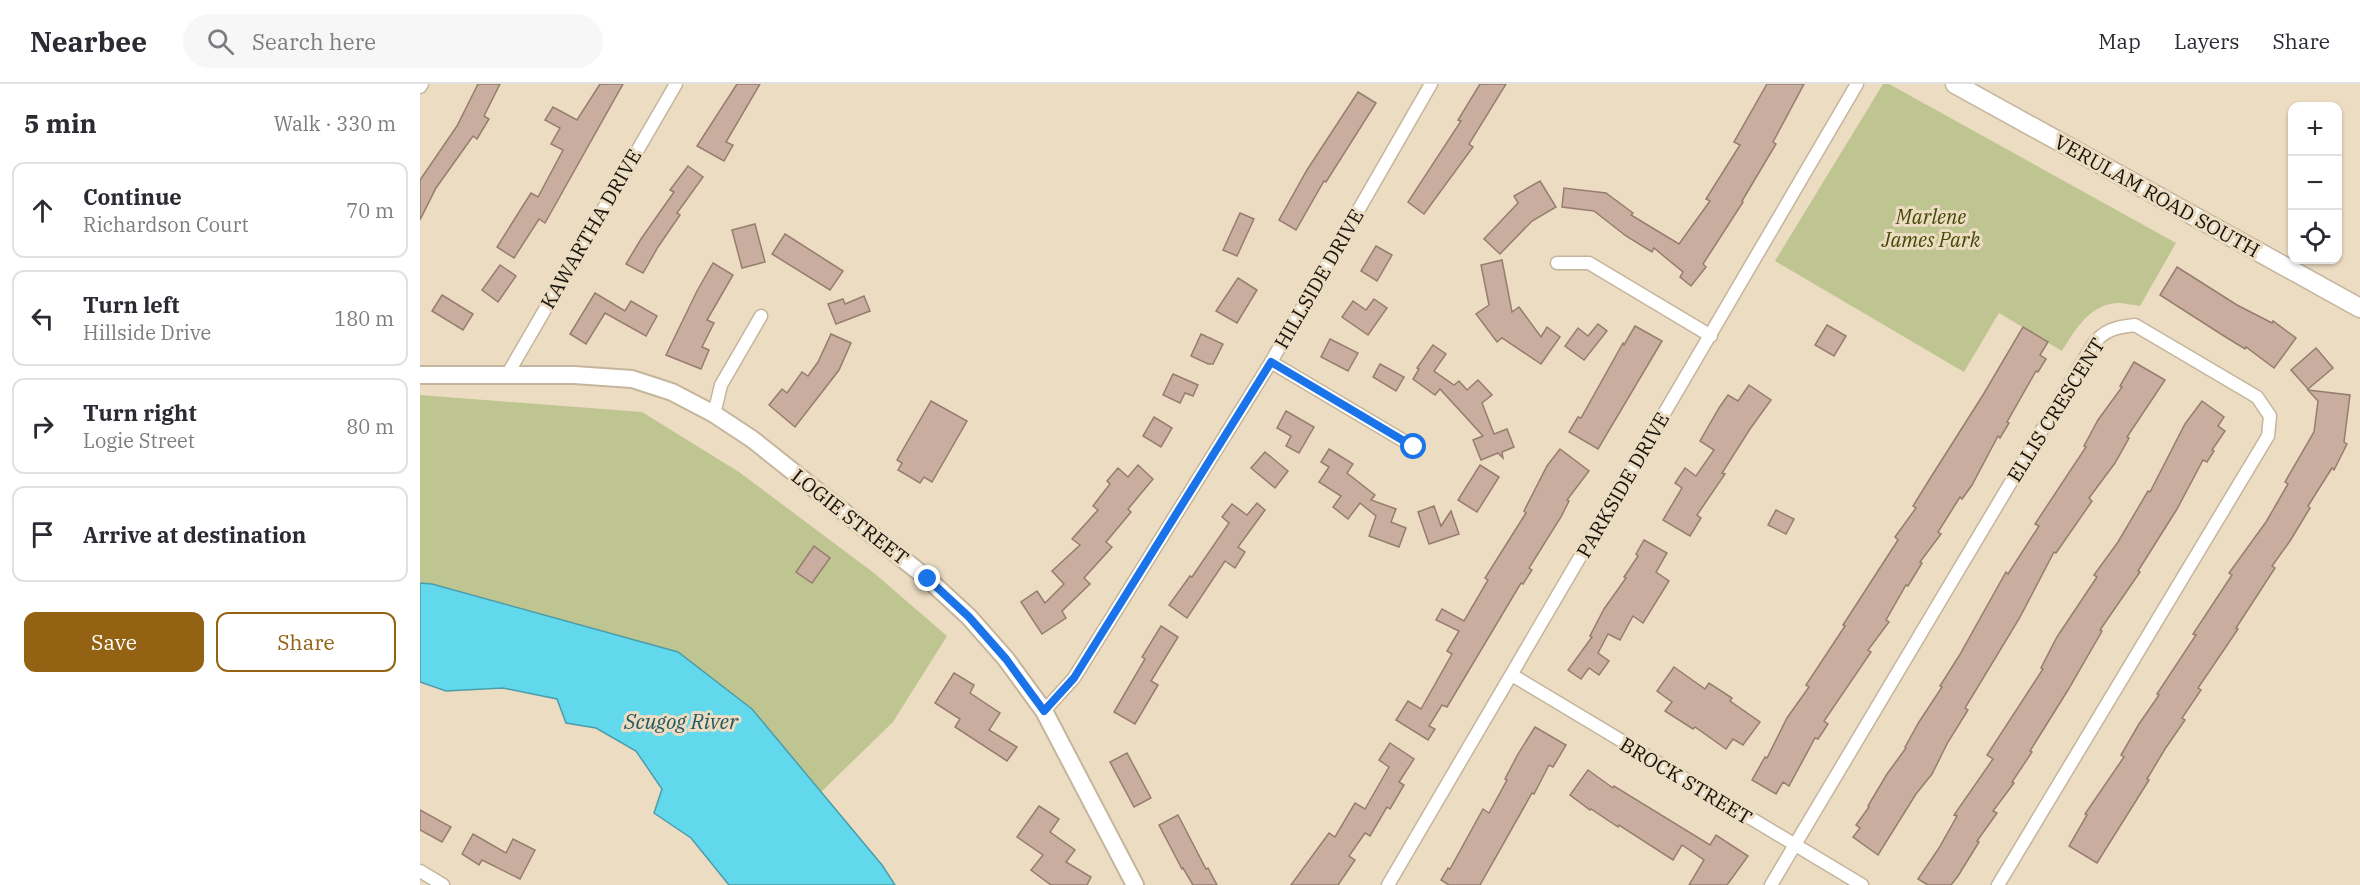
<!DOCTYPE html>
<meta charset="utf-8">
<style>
body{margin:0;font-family:"IBM Plex Serif",serif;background:#f7f7f7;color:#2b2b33}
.controls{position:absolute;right:18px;top:18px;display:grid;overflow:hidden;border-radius:12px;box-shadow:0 2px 4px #0004}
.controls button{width:54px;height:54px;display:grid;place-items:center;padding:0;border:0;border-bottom:2px solid #e1e1e2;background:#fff;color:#2b2b33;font:30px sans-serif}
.stop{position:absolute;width:18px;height:18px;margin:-14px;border:4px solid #1a73e8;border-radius:50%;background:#fff}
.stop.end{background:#1a73e8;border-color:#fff;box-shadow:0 2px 6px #0008}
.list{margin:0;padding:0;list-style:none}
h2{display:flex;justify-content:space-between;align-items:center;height:78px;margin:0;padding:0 24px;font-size:26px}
h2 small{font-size:20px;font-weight:400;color:#7c7c81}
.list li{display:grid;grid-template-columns:39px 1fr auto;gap:18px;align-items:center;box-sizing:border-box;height:96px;margin:0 12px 12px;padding:0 12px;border:2px solid #e1e1e2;border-radius:12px}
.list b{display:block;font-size:22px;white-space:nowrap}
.list p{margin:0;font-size:20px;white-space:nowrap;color:#7c7c81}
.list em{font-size:20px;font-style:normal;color:#7c7c81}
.actions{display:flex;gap:12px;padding:18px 24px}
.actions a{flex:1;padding:14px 0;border:2px solid #936212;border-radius:12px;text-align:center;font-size:21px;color:#936212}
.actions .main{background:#936212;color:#fff}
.icon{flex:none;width:33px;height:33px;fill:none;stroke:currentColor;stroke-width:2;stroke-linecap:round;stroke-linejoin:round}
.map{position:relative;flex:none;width:1940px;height:801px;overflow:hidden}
header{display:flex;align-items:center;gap:36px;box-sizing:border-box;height:84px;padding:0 30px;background:#fff;border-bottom:2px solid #e1e1e2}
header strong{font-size:28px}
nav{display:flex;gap:33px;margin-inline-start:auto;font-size:21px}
.search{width:420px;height:54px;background:#f7f7f7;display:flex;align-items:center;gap:15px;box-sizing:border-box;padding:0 21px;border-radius:33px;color:#7c7c81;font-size:22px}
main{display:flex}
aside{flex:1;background:#fff}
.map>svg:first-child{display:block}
.green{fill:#bfc590}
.water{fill:#62d8ed;stroke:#4c9da9;stroke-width:1.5}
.building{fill:#c9ad9e;stroke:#977d6f;stroke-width:1.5}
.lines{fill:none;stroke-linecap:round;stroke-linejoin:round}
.minor-casing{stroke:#c4b59c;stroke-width:15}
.tertiary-casing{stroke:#c4b59c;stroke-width:20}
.secondary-casing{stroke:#c4b59c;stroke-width:21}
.minor{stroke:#fff;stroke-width:12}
.tertiary{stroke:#fff;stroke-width:16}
.secondary{stroke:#fff;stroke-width:18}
.route{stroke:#1a73e8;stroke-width:8}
.labels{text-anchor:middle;stroke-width:6;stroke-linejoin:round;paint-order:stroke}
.street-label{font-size:20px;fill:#18130a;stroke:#ebdcc2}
.park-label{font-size:20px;font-style:italic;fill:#454804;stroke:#ebdcc2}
.water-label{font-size:21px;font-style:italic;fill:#245760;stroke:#ebdcc2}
</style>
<header>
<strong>Nearbee</strong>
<div class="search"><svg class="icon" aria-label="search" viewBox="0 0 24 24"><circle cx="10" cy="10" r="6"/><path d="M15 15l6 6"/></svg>Search here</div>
<nav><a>Map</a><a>Layers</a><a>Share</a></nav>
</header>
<main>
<aside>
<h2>5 min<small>Walk · 330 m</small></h2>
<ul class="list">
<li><svg class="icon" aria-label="ahead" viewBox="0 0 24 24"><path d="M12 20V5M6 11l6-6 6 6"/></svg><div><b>Continue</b><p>Richardson Court</p></div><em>70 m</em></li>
<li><svg class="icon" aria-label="left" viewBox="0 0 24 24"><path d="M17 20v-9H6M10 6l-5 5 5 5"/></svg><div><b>Turn left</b><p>Hillside Drive</p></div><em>180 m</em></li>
<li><svg class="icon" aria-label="right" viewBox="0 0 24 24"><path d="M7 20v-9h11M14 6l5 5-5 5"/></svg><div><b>Turn right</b><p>Logie Street</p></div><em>80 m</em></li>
<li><svg class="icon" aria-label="arrive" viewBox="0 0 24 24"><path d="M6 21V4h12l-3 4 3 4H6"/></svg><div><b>Arrive at destination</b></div></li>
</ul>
<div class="actions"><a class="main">Save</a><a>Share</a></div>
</aside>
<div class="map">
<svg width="1940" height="801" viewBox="0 0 1940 801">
<rect width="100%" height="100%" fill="#ebdcc2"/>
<!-- green -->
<g class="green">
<path d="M1463 0H1469L1756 159 1720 222C1713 221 1704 219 1697 219 1669 221 1655 246 1642 267L1579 229 1544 288 1355 177Z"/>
<polygon points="0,311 222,328 319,388 454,489 527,552 473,638 401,708 332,625 12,500 0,499"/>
</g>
<!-- water -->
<polygon class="water" points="0,499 12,500 258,568 332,625 462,781 475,801 309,801 271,754 234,729 242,705 216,667 176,644 146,639 137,615 83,604 26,607 0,598"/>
<!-- building -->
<g class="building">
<polygon points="58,0 80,0 64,32 69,35 57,55 53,52 16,104 0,136 0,96 37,42"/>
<polygon points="180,0 203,0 125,139 119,135 94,174 77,163 111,109 118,113 143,66 131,60 140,44 125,36 133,23 157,36"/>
<polygon points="317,0 340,0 306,58 313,61 304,77 277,62"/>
<polygon points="1060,0 1086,0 1049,60 1053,63 1004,130 988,118 1041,37 1038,36"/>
<polygon points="1347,0 1384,0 1353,58 1356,60 1322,117 1323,118 1283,180 1286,183 1271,202 1260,193 1263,188 1234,164 1232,168 1206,152 1174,127 1142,123 1144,104 1186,109 1213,129 1211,131 1259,160 1290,117 1286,115 1320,61 1314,58"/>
<polygon points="938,8 956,19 906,98 904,97 876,146 859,136 887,86"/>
<polygon points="268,82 283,93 257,129 260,131 238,163 223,189 206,180 221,155 254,108 250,106"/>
<polygon points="1120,97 1136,123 1112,137 1080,170 1064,155 1098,119 1094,112"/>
<polygon points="820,129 834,135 817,172 803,166"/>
<polygon points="335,140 345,178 322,184 312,146"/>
<polygon points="365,150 423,187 410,206 352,170"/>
<polygon points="956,162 972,171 957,197 941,187"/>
<polygon points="1082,176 1092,228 1099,223 1121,253 1127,243 1140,253 1121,280 1082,254 1077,258 1056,230 1069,221 1061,181"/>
<polygon points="293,179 313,191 287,236 294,239 282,263 289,266 281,285 246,271 277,207"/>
<polygon points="80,181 96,192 78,218 62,206"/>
<polygon points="1757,183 1817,221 1852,239 1853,237 1876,254 1854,284 1826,263 1825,265 1804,252 1740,211"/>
<polygon points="818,194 837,206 817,239 796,227"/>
<polygon points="175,209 205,227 211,217 237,232 226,252 185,229 166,260 150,250"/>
<polygon points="22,211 53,230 43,246 12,227"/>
<polygon points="444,212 450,227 416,240 408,220 423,215 425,220"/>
<polygon points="954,215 967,224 948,251 922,233 933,217 946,226"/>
<polygon points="1178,240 1187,247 1164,276 1145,262 1158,244 1168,252"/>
<polygon points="1407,241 1426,252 1414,272 1395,261"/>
<polygon points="1215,242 1242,257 1178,365 1149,348 1158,333 1161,334 1203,259 1204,261"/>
<polygon points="1603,243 1628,258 1620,271 1626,275 1618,288 1616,287 1587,338 1589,339 1580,354 1578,352 1552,401 1542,415 1540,413 1518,448 1521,450 1500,478 1502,479 1488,502 1486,501 1466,536 1469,538 1448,566 1451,568 1404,637 1408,640 1398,655 1395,654 1369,702 1363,698 1356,710 1332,696 1345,673 1347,674 1367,634 1389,603 1386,601 1425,542 1423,541 1478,456 1475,453 1496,424 1493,422 1511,393 1563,311"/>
<polygon points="411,250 431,259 419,286 375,343 349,321 362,305 367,309 382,288 388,292 398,278"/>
<polygon points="781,250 803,260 793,280 788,280 771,272"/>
<polygon points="910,255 938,269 928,287 901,273"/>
<polygon points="1013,261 1026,270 1014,287 1034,301 1039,297 1047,306 1058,296 1072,311 1062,319 1074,350 1087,345 1094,363 1082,368 1083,374 1078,369 1061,376 1053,356 1063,352 1020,305 1015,311 993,295 999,285 997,284"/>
<polygon points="1896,264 1913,284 1888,305 1871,286"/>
<polygon points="1714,278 1745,296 1707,353 1709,354 1695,379 1669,414 1672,417 1636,469 1634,468 1599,535 1545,624 1548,626 1528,658 1512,690 1496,710 1458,771 1433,753 1440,744 1436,741 1449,723 1448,722 1467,690 1486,664 1485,663 1499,638 1522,603 1520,602 1539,572 1586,488 1588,490 1619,442 1615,440 1666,363 1664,362 1678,336 1702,303 1700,302"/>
<polygon points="960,280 984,293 976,307 953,293"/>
<polygon points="753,290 778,301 773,312 765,309 760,319 743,311"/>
<polygon points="1329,301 1351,316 1330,345 1302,389 1305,390 1277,431 1281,434 1270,452 1243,436 1262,404 1255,399 1265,384 1276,392 1294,366 1280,357 1299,324 1308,311 1318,317"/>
<polygon points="1888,306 1930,311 1924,358 1927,360 1914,386 1912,384 1888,422 1890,424 1870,457 1852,482 1855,484 1816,544 1818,545 1778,604 1781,606 1762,634 1765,636 1745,665 1727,695 1729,696 1677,779 1649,762 1667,731 1665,730 1704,673 1701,671 1719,640 1739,611 1737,610 1776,551 1773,550 1812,491 1809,489 1846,438 1868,400 1865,398 1894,348 1898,317"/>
<polygon points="511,317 547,337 512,398 504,393 500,399 478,386 482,379 477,376"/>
<polygon points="1782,317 1804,333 1798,342 1805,347 1792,366 1794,367 1787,378 1783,376 1757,425 1718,487 1720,488 1680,546 1682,547 1648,606 1610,667 1612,668 1592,698 1594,699 1573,727 1577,729 1557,757 1559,758 1538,792 1531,801 1508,801 1498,795 1519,764 1537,732 1534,731 1573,675 1567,671 1623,585 1621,584 1637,553 1677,493 1674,491 1698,458 1728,407 1730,408 1765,340"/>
<polygon points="866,327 894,343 879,369 866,362 871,352 857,344"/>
<polygon points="734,333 752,344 741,363 723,352"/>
<polygon points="909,365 933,380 927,389 955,411 951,416 976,425 971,438 986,444 979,463 949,452 956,432 940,419 928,435 913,423 921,412 899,398 909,383 901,378"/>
<polygon points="1140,365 1169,387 1147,416 1149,417 1141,433 1109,484 1112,486 1103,500 1101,499 1027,623 1022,621 1009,642 1015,645 1008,656 976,636 988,617 1001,625 1032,570 1027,567 1039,547 1016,536 1022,525 1044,537 1068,496 1065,494 1106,429 1104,427 1127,382"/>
<polygon points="845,368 868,387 855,404 831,384"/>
<polygon points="718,381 733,395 708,425 711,428 686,458 692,463 664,494 670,500 642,527 646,534 622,550 601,518 617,507 625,519 644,500 632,487 660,461 652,455 678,426 673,422 690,400 687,397 698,384 708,393"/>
<polygon points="1060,381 1079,393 1057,428 1038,416"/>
<polygon points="837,419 845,426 818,463 825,468 815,484 805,477 767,534 749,521 770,492 772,493 809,439 802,433 812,420 827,431"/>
<polygon points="1014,422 1021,442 1031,427 1039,450 1009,460 998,428"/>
<polygon points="1356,426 1374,435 1366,450 1348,441"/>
<polygon points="1224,456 1247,469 1236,488 1249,497 1223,539 1213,532 1200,556 1188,550 1178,569 1189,577 1179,591 1169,584 1161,595 1148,586 1172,553 1170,552 1184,525 1206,494 1204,493 1218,472 1216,470"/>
<polygon points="394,462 410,474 392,499 376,488"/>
<polygon points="741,542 758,553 731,597 738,601 715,640 694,628 725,575 722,573"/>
<polygon points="1254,583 1285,605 1289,599 1312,614 1310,617 1340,638 1323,661 1313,655 1306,665 1275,643 1273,645 1245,627 1252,618 1237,607"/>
<polygon points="534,589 554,601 550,609 580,629 569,646 597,663 587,677 535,643 540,635 515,619"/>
<polygon points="1115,643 1146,661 1133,683 1129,681 1114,710 1112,709 1060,801 1029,801 1021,796 1028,784 1030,785 1063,725 1069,729 1087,696 1085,695 1098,670"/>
<polygon points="970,659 994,675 979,698 984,701 970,725 967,723 950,752 945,749 929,772 935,776 918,801 871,801 909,749 915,753 935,719 945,725 969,683 959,676"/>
<polygon points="707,669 731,714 714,723 690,678"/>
<polygon points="1168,686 1193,704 1194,702 1290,761 1296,751 1328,772 1307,801 1269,801 1284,776 1262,761 1253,776 1199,741 1198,743 1171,725 1170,726 1150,711"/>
<polygon points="619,722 639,735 630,748 655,766 646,778 671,793 667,801 631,801 611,786 623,771 597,753"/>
<polygon points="0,726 31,743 22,758 0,746"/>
<polygon points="758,731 786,785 788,784 797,801 773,801 763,784 762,785 739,741"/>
<polygon points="53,750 86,769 93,755 115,766 100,795 62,776 59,781 42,770"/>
</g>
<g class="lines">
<defs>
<g id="minor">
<polyline points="0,3 2,0"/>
<polyline points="1137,179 1169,179 1291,252"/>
<polyline points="851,278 994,363"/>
<polyline points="87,291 256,0"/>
<polyline points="294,330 301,301 341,232"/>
<polyline points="1092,591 1442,801"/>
<polyline points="624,627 654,594 851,278 1011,0"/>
<polyline points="0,787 23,801"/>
<polyline points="968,801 1437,0"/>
<path d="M1351 801 1672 262C1683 246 1696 243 1715 241L1837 313 1850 332 1848 352 1578 801"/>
</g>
<polyline id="tertiary" points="0,291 154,291 212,295 252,308 294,330 332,355 508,495 549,533 586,575 624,627 715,801"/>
<polyline id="secondary" points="1535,0 1940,224"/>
</defs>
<!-- minor casing -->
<use href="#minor" class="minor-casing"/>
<!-- tertiary casing -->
<use href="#tertiary" class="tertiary-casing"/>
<!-- secondary casing -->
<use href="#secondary" class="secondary-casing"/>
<!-- minor -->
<use href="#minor" class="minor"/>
<!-- tertiary -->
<use href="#tertiary" class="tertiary"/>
<!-- secondary -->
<use href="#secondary" class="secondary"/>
</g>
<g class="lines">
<!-- route -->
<polyline class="route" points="508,495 549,533 586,575 624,627 654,594 851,278 994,363"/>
</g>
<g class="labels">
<!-- street labels -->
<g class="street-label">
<text transform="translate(1737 112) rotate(29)" y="7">VERULAM ROAD SOUTH</text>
<text transform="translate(171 145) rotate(-60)" y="7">KAWARTHA DRIVE</text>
<text transform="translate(899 195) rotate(-60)" y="7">HILLSIDE DRIVE</text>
<text transform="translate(1636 326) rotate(-58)" y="7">ELLIS CRESCENT</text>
<text transform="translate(1203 401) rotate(-60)" y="7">PARKSIDE DRIVE</text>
<text transform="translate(430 433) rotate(38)" y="7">LOGIE STREET</text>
<text transform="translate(1266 697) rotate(31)" y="7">BROCK STREET</text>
</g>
<!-- park labels -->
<g class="park-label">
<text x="1511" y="140">Marlene<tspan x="1511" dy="23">James Park</tspan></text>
</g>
<!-- water labels -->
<g class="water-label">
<text x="261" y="645">Scugog River</text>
</g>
</g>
</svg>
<div class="controls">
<button>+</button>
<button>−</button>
<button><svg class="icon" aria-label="locate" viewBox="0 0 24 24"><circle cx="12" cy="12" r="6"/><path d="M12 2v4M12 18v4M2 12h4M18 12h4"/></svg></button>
</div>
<div class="stop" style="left:994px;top:363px"></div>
<div class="stop end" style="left:508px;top:495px"></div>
</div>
</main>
